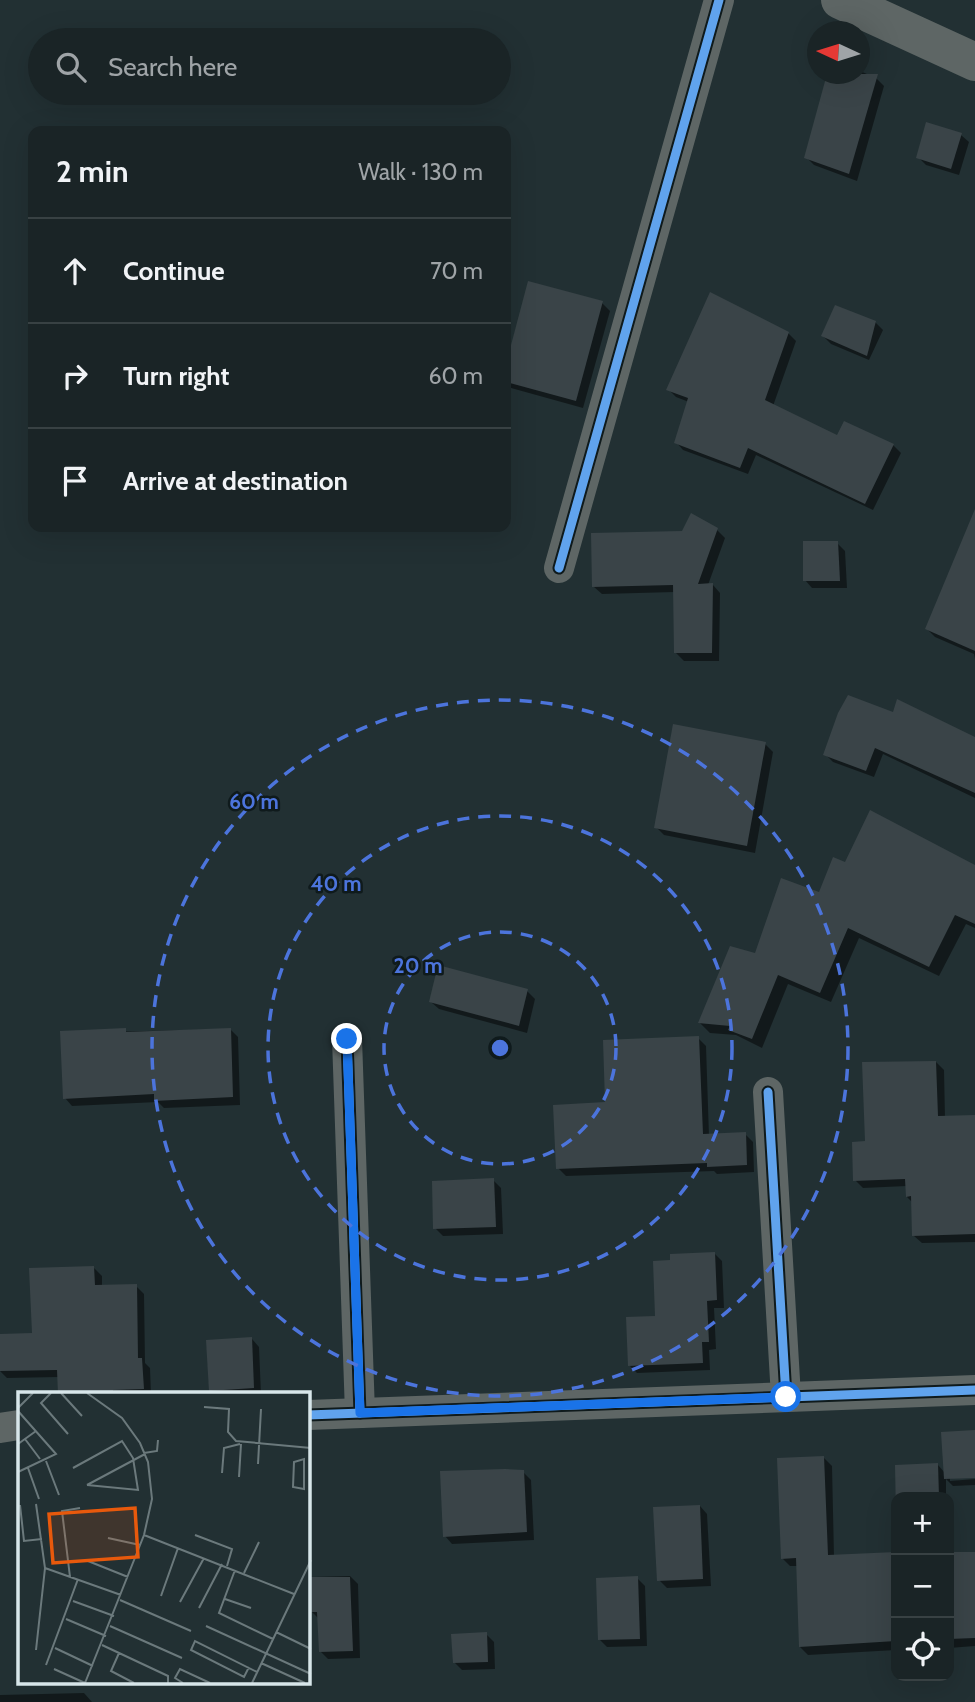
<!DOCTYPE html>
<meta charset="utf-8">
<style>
body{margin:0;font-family:Cabin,sans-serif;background:#232c2e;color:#f1f3f6}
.controls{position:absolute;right:21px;bottom:21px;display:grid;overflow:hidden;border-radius:14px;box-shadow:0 7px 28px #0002}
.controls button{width:63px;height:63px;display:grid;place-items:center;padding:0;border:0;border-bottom:2px solid #384143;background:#1a2426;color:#f1f3f6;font:35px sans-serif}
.compass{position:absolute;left:807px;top:21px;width:63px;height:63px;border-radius:50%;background:#1a2426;box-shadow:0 7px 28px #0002;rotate:274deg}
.stop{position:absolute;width:21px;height:21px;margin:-16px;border:5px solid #1a73e8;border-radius:50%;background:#fff}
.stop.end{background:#1a73e8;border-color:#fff;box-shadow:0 2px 7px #0008}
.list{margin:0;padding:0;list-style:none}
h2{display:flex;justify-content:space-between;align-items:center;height:91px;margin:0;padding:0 28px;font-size:30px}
h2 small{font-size:23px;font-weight:400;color:#9fa4a7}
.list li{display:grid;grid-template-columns:46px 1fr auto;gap:21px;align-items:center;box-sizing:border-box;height:105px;padding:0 28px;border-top:2px solid #384143}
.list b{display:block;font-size:26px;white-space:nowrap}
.list em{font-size:23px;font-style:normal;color:#9fa4a7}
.icon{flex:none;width:38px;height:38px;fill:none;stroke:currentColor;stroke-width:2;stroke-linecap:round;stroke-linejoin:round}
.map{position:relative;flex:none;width:975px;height:1702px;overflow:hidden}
.search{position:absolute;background:#1a2426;box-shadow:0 7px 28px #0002;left:28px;top:28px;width:483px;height:77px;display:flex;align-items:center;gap:18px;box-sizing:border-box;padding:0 24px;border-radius:38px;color:#9fa4a7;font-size:26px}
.panel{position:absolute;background:#1a2426;box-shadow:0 7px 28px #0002;left:28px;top:126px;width:483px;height:406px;border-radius:14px}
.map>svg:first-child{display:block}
.shadow{fill:#0007}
.building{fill:#3a4448}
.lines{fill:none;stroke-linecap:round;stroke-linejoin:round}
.minor{stroke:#5e6665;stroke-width:30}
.tertiary{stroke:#5e6665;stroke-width:38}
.cycleway-casing{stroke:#0f1a1c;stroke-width:13}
.cycleway{stroke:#60a3ed;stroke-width:9}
.route{stroke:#1a73e8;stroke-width:9}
.ring{fill:none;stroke:#4c74dc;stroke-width:3.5;stroke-dasharray:12 9}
.inset-road{fill:none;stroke:#6b797c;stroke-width:2}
.view{fill:#e8590c;fill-opacity:0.15;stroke:#e8590c;stroke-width:3.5}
.inset-edge{fill:none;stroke:#d8e6ea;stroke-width:3.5}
.centre{fill:#4c74dc;stroke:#0f1a1c;stroke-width:3.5}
.ring-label{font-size:21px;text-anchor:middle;font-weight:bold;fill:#4c74dc;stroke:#0f1a1c;stroke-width:5;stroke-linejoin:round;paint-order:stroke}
</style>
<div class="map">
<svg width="975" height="1702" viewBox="0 0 975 1702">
<rect width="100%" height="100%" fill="#223033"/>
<!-- shadow -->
<g class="shadow">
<polygon points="860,71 876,78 884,86 857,181 814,165 806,157 829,74 860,74"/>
<polygon points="961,135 969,142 959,175 926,165 918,157"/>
<polygon points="529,283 602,303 610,311 583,408 511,388 506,383 506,371"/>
<polygon points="875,322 883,330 869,360 831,344 823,336"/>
<polygon points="788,333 796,341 773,406 838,437 893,445 901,453 873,510 756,455 748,474 683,450 676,442 689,402 676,397 668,389"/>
<polygon points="975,512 975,659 974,654 935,637 927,629"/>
<polygon points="717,530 725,538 708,585 713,585 720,593 719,661 684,661 676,653 675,592 602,594 594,587"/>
<polygon points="837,543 845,551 847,588 812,588 805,580"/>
<polygon points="894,714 975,739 975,798 883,754 874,777 833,762 825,754"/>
<polygon points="765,744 773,752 755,853 664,835 656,827"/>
<polygon points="845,864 975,867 975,928 966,924 939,976 859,938 831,1002 788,984 762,1048 736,1035 710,1033 700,1023 756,955 820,894"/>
<polygon points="527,991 535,999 527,1033 439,1009 431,1002"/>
<polygon points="230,1029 238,1037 240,1105 164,1108 158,1102 72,1106 65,1098 62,1033"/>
<polygon points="698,1038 706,1046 709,1136 745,1134 753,1142 754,1172 717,1174 714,1171 566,1176 558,1168 607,1104"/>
<polygon points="936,1062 944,1070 945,1118 975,1116 975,1242 922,1243 914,1236 913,1203 907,1197 907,1186 863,1188 855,1180 867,1143"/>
<polygon points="493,1180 501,1188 503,1234 443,1236 435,1228"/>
<polygon points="715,1254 722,1261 724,1308 714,1308 716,1349 709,1350 710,1370 637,1373 629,1365 657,1317"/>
<polygon points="94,1268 102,1276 102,1287 136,1286 144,1294 145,1363 150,1368 151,1394 59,1394 59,1377 7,1378 0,1371 0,1336 34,1335"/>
<polygon points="252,1339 259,1347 261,1394 215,1394 211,1390"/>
<polygon points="975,1432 975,1476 950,1477 950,1481 975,1479 975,1485 953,1486 946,1479 946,1497 897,1497 896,1466 938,1465 945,1473"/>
<polygon points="824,1458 832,1466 834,1556 896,1554 896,1650 808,1655 800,1647 798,1566 790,1566 782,1558"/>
<polygon points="523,1472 531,1480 534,1540 452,1544 445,1536"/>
<polygon points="700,1506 707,1514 711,1586 667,1588 659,1580"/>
<polygon points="975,1553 975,1646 949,1648 949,1554"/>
<polygon points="350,1576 358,1584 360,1658 328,1659 320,1651 319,1619 311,1611 309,1577"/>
<polygon points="637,1578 645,1586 647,1646 607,1647 599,1639"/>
<polygon points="486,1634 494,1642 495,1669 462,1670 454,1662"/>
<polygon points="84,1693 92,1702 0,1702 0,1695"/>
</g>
<!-- building -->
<g class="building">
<polygon points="827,74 878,74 849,174 804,158"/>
<polygon points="926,122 962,133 951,169 916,158"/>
<polygon points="528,281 603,301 576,401 506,382 506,364"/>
<polygon points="710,292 789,332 765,400 837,435 844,421 894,444 865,504 748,448 740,468 674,443 688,398 666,390"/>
<polygon points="835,305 876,321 867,356 821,336"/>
<polygon points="975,509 975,651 925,629"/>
<polygon points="691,513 718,528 698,584 713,583 712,653 674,653 673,585 592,587 591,533 682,531"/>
<polygon points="803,541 838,541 840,581 803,581"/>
<polygon points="848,695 893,712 897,699 975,737 975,793 875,748 866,771 823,755 838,713"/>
<polygon points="673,724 766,742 747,846 654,828"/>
<polygon points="870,810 975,865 975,924 955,915 929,967 848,928 820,993 778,975 752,1039 728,1030 730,1026 698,1023 730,946 755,953 781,878 819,892 833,857 845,862"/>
<polygon points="438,965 528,989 519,1026 429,1002"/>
<polygon points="126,1028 126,1032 231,1028 233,1097 154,1101 154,1094 63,1099 60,1031"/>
<polygon points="699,1036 703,1134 746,1132 747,1165 707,1167 707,1163 556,1169 553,1105 605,1102 603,1040"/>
<polygon points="936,1061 938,1116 975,1115 975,1234 912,1236 911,1196 906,1197 905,1179 853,1181 852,1142 865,1141 862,1062"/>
<polygon points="494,1178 496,1227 433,1229 432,1181"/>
<polygon points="715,1252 717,1300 707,1301 709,1342 702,1342 703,1363 628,1366 626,1317 655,1316 653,1261 670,1260 670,1254"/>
<polygon points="94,1266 95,1285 137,1284 138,1358 142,1358 144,1389 113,1390 113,1394 58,1394 57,1370 0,1371 0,1334 32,1333 29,1268"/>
<polygon points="252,1337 254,1388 209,1391 206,1340"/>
<polygon points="975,1430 975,1478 944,1479 941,1432"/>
<polygon points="824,1456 828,1555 896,1552 896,1641 799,1647 796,1558 781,1559 777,1458"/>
<polygon points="938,1463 939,1497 896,1497 896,1515 895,1465"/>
<polygon points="505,1469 524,1470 527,1532 443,1537 440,1471"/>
<polygon points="700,1505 703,1579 657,1581 653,1507"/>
<polygon points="949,1552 975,1552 975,1638 949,1639"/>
<polygon points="638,1576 640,1639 598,1640 596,1578"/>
<polygon points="308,1577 350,1577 353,1651 319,1652 317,1612 309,1612"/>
<polygon points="487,1632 488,1662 453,1663 451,1634"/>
</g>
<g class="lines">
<!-- minor -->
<g class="minor">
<polyline points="559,568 719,0"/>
<polyline points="347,1039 360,1413"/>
<polyline points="768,1092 786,1397"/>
<polyline points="308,1415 975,1390"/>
<polyline points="0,1428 19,1425"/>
</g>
<!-- tertiary -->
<polyline class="tertiary" points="840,0 975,62"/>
<defs>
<g id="cycleway">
<polyline points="559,568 719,0"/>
<polyline points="347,1039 360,1413"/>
<polyline points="768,1092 786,1397"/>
<polyline points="308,1415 975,1390"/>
</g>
</defs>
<!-- cycleway casing -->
<use href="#cycleway" class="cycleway-casing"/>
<!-- cycleway -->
<use href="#cycleway" class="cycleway"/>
</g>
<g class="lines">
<!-- route -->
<polyline class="route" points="347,1039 360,1413 786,1397"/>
</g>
<!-- distance rings -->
<g class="ring">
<circle cx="500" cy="1048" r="116"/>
<circle cx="500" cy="1048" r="232"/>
<circle cx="500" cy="1048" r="348"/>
</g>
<!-- overview -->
<g transform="translate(18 1392)">
<rect width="292" height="292" fill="#223033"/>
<path class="inset-road" d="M33 1 23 11 50 42M43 1 64 24M186 15 211 17 210 40 218 49 293 56M0 16 15 1M0 19 38 62 0 80M7 47 22 67M0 52 18 39M126 61 139 59 140 48M286 67V97L275 95 276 70ZM28 69 41 103M240 72 243 17M10 76 21 107M55 76 104 49 115 66 120 98 69 93M204 81 206 56 222 52M221 85 223 52M69 93 127 62M2 113 6 149 24 147M126 143 276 202M177 143 214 157 209 174M90 146 122 153M70 169 110 185M27 176 103 203M217 178 201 221 255 247M226 181 241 150M52 185 44 119 62 116M143 204 160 156M207 207 233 216M102 208 173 239M55 209 96 224M162 210 186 166M181 216 204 172M48 227 88 244M92 234 164 266M188 234 293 282M258 240 293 257M84 253 150 284V291M37 256 75 274M18 258 27 176 18 112M101 261 93 279 116 291M243 271 287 291M28 273 60 187M231 275 226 285 173 258 177 249 239 280M36 277 67 291M67 291 126 143 134 107 130 70 122 51 104 26 69 1M165 291 157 286 162 277 192 291M234 291 293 168"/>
<path class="view" d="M117 116 120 165 35 171 31 122Z"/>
<rect width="292" height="292" class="inset-edge"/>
</g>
<circle cx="500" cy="1048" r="10" class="centre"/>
<g class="ring-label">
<text x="254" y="809">60 m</text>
<text x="336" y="891">40 m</text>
<text x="418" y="973">20 m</text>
</g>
</svg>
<div class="controls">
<button>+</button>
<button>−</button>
<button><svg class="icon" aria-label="locate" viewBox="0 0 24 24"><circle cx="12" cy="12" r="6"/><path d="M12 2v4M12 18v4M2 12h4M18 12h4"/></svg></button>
</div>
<svg class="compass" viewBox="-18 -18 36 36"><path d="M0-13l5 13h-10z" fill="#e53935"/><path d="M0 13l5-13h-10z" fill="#9fa4a7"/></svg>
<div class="stop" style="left:786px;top:1397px"></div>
<div class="stop end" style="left:347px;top:1039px"></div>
<div class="search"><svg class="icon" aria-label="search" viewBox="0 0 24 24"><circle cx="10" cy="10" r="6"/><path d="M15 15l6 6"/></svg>Search here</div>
<section class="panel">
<h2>2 min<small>Walk · 130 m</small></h2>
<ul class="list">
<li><svg class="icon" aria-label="ahead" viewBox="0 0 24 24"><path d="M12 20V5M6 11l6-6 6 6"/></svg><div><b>Continue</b></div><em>70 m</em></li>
<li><svg class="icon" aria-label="right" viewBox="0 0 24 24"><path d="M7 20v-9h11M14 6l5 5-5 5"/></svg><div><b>Turn right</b></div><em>60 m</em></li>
<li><svg class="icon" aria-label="arrive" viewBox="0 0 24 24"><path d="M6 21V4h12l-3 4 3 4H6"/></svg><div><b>Arrive at destination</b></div></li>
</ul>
</section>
</div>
